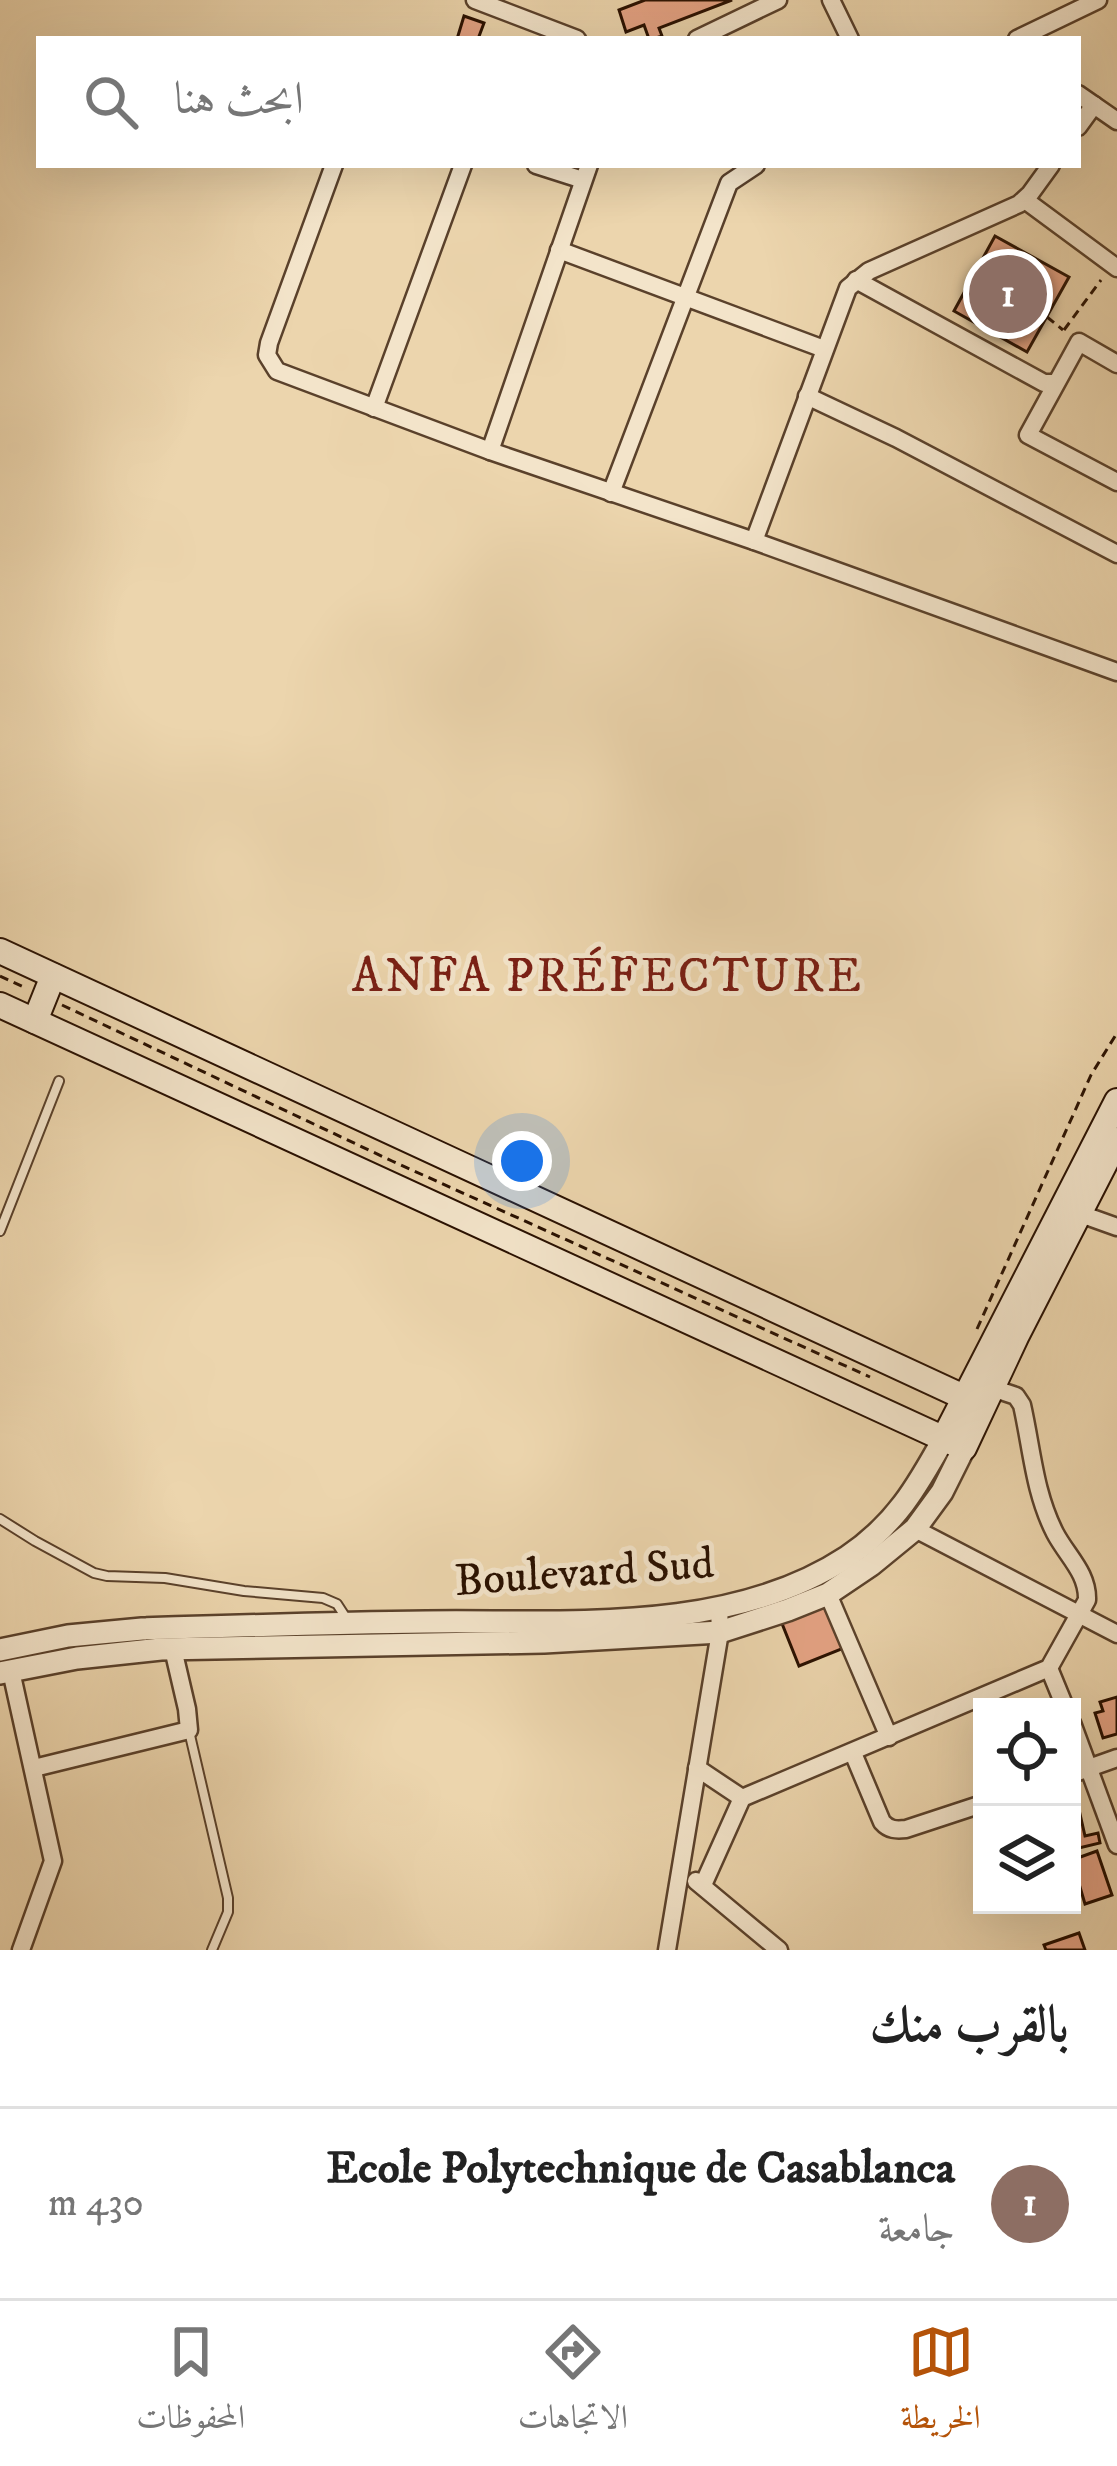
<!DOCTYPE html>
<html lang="ar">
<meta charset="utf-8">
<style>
body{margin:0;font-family:"IM FELL DW Pica",Amiri,serif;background:#f2f2f2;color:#222;direction:rtl}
.controls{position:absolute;right:36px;bottom:36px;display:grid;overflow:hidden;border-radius:0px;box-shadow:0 12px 48px #0002}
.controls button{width:108px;height:108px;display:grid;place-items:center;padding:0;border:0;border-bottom:3px solid #e0e0e0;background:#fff;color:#222;font:60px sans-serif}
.you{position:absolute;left:522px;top:1161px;width:42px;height:42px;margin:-30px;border:9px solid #fff;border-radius:50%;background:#1a73e8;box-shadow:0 0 0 18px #1a73e833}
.badge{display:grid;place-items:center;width:78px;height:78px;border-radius:50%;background:#b45309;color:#fff;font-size:39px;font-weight:700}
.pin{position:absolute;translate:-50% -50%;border:6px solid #fff;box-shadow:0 3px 12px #0006}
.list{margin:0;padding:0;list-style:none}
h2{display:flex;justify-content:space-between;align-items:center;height:156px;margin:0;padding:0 48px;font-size:51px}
h2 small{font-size:39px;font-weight:400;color:#767676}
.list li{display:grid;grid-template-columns:78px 1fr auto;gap:36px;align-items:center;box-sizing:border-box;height:192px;padding:0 48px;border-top:3px solid #e0e0e0}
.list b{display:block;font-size:45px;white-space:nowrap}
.list p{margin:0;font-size:39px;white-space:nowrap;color:#767676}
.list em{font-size:39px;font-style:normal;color:#767676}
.icon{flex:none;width:66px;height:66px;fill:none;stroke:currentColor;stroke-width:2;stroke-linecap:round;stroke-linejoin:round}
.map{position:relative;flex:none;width:1117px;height:1950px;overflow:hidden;direction:ltr}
.search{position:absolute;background:#fff;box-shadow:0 12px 48px #0002;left:36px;right:36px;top:36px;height:132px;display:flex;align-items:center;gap:30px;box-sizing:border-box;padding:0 42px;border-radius:0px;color:#767676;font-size:45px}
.sheet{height:348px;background:#fff}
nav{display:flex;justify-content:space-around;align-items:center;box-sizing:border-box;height:168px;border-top:3px solid #e0e0e0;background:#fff;font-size:33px;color:#767676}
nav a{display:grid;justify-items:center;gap:6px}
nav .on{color:#b45309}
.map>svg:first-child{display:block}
.building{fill:#e6a485;stroke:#291000;stroke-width:3}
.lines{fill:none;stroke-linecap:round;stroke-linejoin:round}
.service-casing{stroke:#5a412b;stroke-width:12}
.minor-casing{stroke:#5a412b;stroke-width:21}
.tertiary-casing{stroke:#5a412b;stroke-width:26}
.secondary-casing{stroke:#291000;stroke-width:28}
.path{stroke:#291000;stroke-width:3;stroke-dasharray:9 6;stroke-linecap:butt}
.service{stroke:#f3e4ca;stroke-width:8}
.minor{stroke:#f3e4ca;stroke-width:16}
.tertiary{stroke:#f3e4ca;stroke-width:21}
.secondary{stroke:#f3e4ca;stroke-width:24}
.labels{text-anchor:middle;stroke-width:10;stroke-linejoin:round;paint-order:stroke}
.street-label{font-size:45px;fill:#291000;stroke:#f3e4ca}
.neighbourhood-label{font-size:48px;letter-spacing:3px;fill:#7a1f14;stroke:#f3e4ca}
</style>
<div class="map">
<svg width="1117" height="1950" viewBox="0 0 1117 1950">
<rect width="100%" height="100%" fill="#ecd5ad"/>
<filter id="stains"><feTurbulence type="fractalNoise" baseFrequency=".00167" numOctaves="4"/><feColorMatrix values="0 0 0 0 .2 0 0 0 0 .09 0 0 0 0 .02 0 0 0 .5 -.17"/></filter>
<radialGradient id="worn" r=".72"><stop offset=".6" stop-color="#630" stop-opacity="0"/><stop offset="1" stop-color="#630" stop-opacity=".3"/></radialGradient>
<!-- building -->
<g class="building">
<polygon points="645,0 732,0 659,28 662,36 653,39 649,39 644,25 626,32 619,10"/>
<polygon points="464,16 484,23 478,39 457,39"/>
<polygon points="995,236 1069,277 1027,352 954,311"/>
<polygon points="826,1603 844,1648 799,1666 781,1621"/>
<polygon points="1117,1697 1117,1734 1103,1738 1095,1713 1103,1711 1100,1702"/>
<polygon points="1075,1792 1085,1836 1098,1833 1100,1843 1079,1848 1077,1841 1072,1842 1072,1793"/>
<polygon points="1097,1851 1112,1895 1085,1904 1072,1860"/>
<polygon points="1079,1933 1085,1950 1046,1950 1044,1945"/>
</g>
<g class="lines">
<defs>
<g id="service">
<polyline points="0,1231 59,1081"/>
<polyline points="0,1519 35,1541 94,1573 107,1576 165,1578 244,1591 323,1598 337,1604 348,1621"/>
<polyline points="189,1731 228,1898 228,1912 212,1950"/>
</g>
<g id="minor">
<polyline points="475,0 577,39"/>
<polyline points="831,0 850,39"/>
<polyline points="697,39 778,0"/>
<polyline points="1017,39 1098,0"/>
<polyline points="1078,94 1117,121"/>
<polyline points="1078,127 1094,105"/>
<polyline points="334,165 269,343 267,355 277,371 490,451 754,541 1117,672"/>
<polyline points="536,165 583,180"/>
<polyline points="1025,200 1117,268"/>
<polyline points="559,250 824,349"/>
<polyline points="856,280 1044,383 1055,383"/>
<polyline points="1117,364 1079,342 1028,435 1117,482"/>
<polyline points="807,396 896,438 1117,554"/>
<polyline points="374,408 463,165"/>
<polyline points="490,451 589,165"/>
<polyline points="611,493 729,183 756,165"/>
<polyline points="754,541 848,288 869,271 1019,204 1030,194 1051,165"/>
<polyline points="1075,1212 1117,1227"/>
<polyline points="915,1529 1117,1634"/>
<polyline points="828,1594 889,1737"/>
<polyline points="1049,1668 1065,1707"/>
<polyline points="11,1671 53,1861 21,1950"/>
<polyline points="1072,1723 1117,1845"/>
<path d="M853 1753 882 1822C889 1830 896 1830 906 1829L982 1804"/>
<polyline points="34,1768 189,1730 187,1709 173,1649"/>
<polyline points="697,1768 742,1798"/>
<polyline points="1072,1774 1117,1758"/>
<polyline points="696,1881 779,1950"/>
<path d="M703 1885 742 1798 1049 1668 1087 1600C1088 1573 1067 1556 1055 1533 1034 1492 1032 1449 1022 1405L1016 1396 992 1388"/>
<polyline points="667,1950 720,1632 719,1608"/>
</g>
<g id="tertiary">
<path d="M0 1650 68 1636 142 1629C237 1626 331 1623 426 1622 563 1620 727 1636 847 1557 895 1525 917 1487 944 1438"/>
<polyline points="0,1673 77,1658 161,1649 544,1642 720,1632 788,1610 828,1594 871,1565 915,1529 942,1492 964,1448"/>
</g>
<g id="secondary">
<polyline points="0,951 983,1406"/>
<polyline points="0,1005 964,1448 1017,1335 1117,1140"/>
<polyline points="35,1021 53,976"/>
<polyline points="944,1438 1117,1101"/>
</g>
</defs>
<!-- service casing -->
<use href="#service" class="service-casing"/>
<!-- minor casing -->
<use href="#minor" class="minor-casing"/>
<!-- tertiary casing -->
<use href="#tertiary" class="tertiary-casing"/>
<!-- secondary casing -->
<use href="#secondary" class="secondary-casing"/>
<!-- path -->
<g class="path">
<polyline points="1047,317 1063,330"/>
<polyline points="1064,330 1101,280"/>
<polyline points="0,976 26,988"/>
<polyline points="62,1005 392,1161 870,1377"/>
<polyline points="977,1329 1091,1075 1117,1033"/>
</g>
<!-- service -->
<use href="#service" class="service"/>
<!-- minor -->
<use href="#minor" class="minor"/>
<!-- tertiary -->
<use href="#tertiary" class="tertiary"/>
<!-- secondary -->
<use href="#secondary" class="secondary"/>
</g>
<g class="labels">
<!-- street labels -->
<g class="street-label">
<text transform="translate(584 1570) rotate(-4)" y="16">Boulevard Sud</text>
</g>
<!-- neighbourhood labels -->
<g class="neighbourhood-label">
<text x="608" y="991">ANFA PRÉFECTURE</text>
</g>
</g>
<rect width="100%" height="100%" filter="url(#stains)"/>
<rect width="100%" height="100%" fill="url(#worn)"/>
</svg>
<div class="controls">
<button><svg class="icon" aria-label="locate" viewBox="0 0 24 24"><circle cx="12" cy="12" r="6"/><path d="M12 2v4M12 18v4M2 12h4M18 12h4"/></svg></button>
<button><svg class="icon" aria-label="layers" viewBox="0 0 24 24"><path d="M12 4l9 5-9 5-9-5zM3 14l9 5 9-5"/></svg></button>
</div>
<div class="you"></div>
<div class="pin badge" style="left:1008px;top:294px;background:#8d6e63">1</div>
<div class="search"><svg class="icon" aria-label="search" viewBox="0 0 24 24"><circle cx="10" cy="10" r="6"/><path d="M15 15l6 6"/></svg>ابحث هنا</div>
</div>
<section class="sheet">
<h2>بالقرب منك<small></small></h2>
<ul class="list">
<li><span class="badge" style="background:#8d6e63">1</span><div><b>Ecole Polytechnique de Casablanca</b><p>جامعة</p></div><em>430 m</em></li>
</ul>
</section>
<nav>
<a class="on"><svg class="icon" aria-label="map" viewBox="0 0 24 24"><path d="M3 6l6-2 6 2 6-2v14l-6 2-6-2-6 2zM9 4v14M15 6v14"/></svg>الخريطة</a>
<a><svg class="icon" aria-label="directions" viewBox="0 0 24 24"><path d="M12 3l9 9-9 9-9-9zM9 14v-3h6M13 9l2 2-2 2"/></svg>الاتجاهات</a>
<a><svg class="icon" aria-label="saved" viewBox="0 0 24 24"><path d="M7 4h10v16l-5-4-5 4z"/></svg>المحفوظات</a>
</nav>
